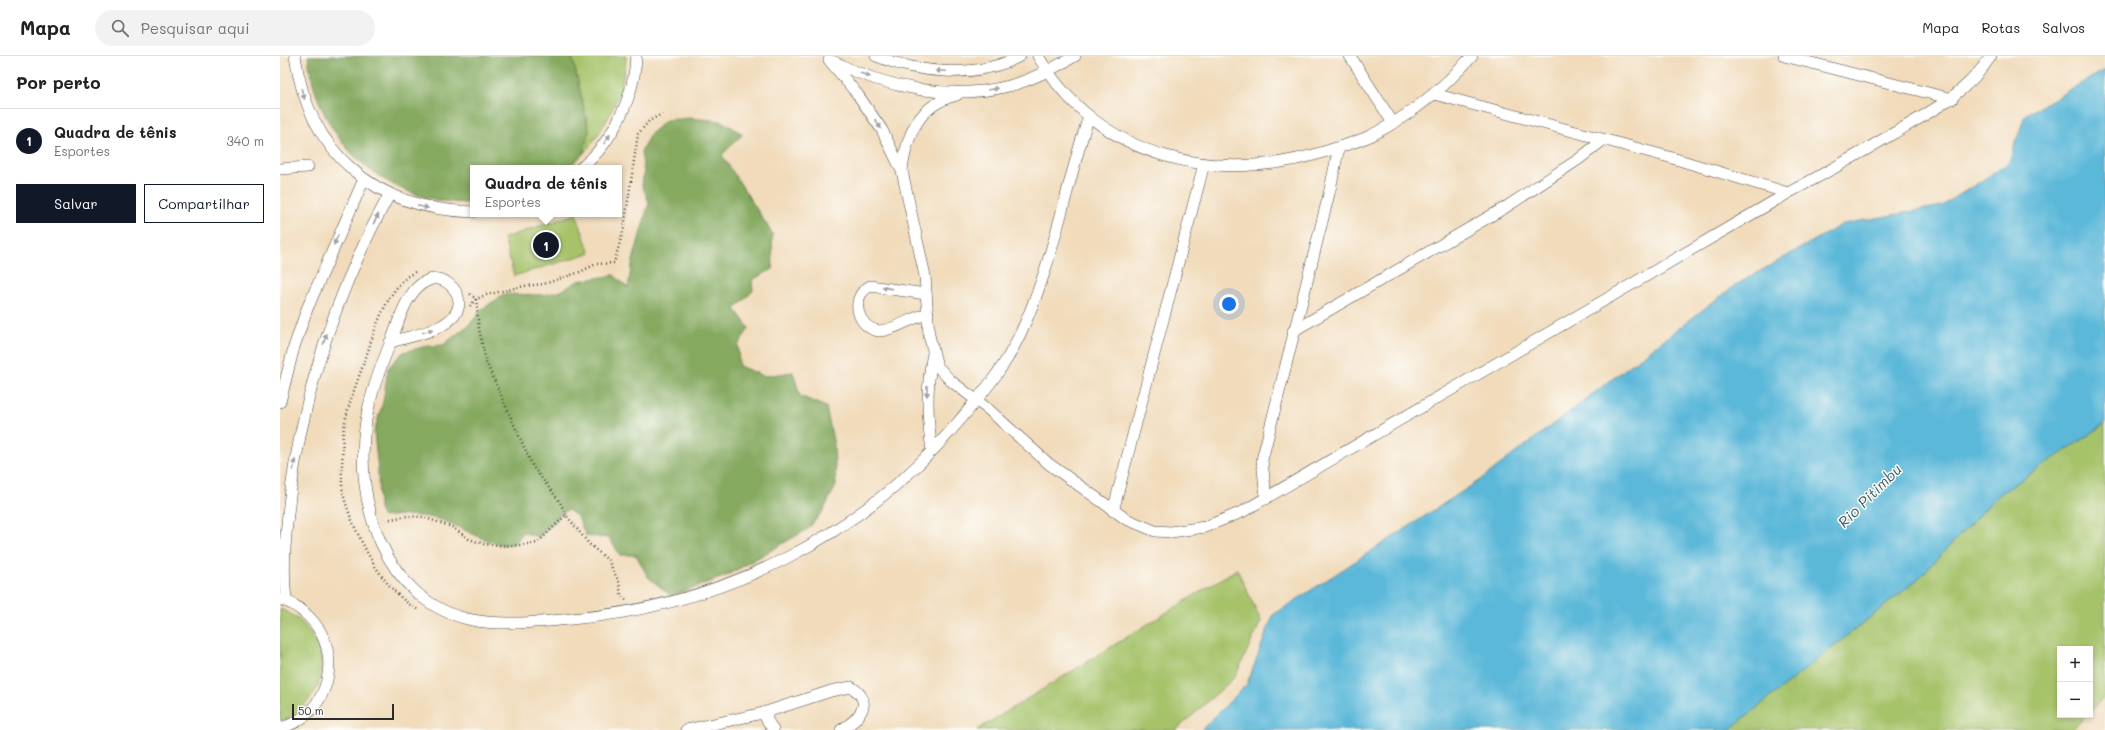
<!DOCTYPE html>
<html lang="pt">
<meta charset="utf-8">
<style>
body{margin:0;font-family:Mali,sans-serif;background:#f2f2f2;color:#202124}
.controls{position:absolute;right:12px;bottom:12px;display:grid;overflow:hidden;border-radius:0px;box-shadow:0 2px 6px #0003}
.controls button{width:36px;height:36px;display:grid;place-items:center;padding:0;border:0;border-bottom:1px solid #e0e0e0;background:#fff;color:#202124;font:20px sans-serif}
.scale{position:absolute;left:12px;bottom:10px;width:102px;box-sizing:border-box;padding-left:4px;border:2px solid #2b2b2b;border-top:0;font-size:11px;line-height:14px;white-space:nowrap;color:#2b2b2b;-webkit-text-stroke:3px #fdfcf7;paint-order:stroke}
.you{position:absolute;left:949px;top:248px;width:14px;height:14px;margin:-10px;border:3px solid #fff;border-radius:50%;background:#1a73e8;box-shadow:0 0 0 6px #1a73e833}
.badge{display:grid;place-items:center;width:26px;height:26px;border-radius:50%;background:#111827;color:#fff;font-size:13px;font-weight:700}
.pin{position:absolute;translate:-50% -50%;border:2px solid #fff;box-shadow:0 1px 4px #0006}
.popup{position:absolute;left:190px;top:109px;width:152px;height:52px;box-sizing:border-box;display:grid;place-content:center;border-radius:0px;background:#fff;filter:drop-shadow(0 1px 3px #0005);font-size:13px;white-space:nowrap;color:#757577}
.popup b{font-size:15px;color:#202124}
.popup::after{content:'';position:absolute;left:50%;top:100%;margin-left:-8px;border:8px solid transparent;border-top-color:#fff}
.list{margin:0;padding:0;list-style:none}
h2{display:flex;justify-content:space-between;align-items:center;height:52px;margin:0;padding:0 16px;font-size:17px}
h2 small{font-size:13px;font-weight:400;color:#757577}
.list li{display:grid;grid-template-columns:26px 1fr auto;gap:12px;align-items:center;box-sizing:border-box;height:64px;padding:0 16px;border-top:1px solid #e0e0e0}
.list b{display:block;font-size:15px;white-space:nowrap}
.list p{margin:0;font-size:13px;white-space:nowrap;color:#757577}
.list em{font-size:13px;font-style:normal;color:#757577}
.actions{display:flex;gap:8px;padding:12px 16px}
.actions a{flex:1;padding:9px 0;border:1px solid #111827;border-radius:0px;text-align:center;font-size:14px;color:#111827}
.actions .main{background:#111827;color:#fff}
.icon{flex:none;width:22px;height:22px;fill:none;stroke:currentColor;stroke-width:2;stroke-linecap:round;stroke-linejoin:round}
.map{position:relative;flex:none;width:1825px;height:674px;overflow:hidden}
header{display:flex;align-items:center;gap:24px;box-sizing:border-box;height:56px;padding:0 20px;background:#fff;border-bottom:1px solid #e0e0e0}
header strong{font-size:19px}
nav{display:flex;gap:22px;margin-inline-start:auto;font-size:14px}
.search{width:280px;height:36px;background:#f2f2f2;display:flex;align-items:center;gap:10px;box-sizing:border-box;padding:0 14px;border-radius:22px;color:#757577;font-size:15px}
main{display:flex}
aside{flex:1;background:#fff}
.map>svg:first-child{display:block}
.green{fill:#a6c36a;stroke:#68774a}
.forest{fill:#84a95e;stroke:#586a44}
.water{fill:#5bb8d9;stroke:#437282}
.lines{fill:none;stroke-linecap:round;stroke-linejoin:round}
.street-casing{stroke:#494541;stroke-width:12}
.path{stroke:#494541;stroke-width:2.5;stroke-dasharray:1 3;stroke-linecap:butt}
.street{stroke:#fff;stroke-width:11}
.oneway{fill:#a0a0a0}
.labels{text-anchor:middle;stroke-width:3;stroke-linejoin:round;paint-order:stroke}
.water-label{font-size:15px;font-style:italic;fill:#3c5c68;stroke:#fdfcf7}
</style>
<header>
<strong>Mapa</strong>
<div class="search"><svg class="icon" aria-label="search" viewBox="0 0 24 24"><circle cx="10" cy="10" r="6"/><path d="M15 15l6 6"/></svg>Pesquisar aqui</div>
<nav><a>Mapa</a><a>Rotas</a><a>Salvos</a></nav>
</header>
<main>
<aside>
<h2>Por perto<small></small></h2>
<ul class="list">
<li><span class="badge">1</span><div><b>Quadra de tênis</b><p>Esportes</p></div><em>340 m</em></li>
</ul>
<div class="actions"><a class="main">Salvar</a><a>Compartilhar</a></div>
</aside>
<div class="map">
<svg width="1825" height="674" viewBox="0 0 1825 674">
<rect width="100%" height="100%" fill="#fdfcf7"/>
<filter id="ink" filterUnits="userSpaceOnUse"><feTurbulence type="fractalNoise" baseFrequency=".025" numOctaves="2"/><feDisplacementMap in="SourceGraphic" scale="8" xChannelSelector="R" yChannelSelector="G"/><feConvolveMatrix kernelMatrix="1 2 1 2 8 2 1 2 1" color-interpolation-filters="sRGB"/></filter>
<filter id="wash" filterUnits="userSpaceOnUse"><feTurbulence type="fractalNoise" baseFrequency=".012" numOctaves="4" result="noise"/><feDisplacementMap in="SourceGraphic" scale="16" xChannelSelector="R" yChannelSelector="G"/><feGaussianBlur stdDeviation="0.9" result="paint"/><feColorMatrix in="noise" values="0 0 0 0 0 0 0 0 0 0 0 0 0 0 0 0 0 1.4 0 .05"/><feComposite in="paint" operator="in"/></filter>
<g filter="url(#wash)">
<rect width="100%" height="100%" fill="#f1dbbb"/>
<!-- green -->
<g class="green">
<path d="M292 0H346C344 37 327 70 303 98L309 75Z"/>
<polygon points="296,158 310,197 234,220 224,182"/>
<polygon points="1825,368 1825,641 1810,656 1810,593 1780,593 1780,659 1807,659 1792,674 1449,674 1637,524 1717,440"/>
<polygon points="957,513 981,565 955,621 896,674 697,674"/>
<path d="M0 553C42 570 58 621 21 652 14 658 9 663 0 665Z"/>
</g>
<!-- forest -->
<g class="forest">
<path d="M28 0H292L309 75 303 98 288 112H193V147C106 148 37 87 28 0Z"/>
<path d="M410 62 441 65 463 78 442 99 492 177 493 213 472 224 473 235 455 253 469 272 458 290 459 310 484 320 513 316 520 340 546 351 554 389 556 430 543 455 528 473 446 520 391 540 368 521 356 499H340L329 482 306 480 298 461 288 454 280 457 276 465 259 481 242 476C240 479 239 484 236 486 220 498 175 466 158 463 140 459 121 458 103 461L99 454 98 415 94 376 103 346 108 312 123 296 147 290 163 289 191 267 202 253 225 238 264 239 281 235 298 225 334 219 348 232 351 212 369 146 362 129 364 116 361 96 370 78 386 64Z"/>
</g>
<!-- water -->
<polygon class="water" points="1825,14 1825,368 1717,440 1637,524 1449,674 921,674 967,628 993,559 1200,424 1454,230 1563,168 1662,150 1729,107 1745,59"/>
</g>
<g filter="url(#ink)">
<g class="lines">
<defs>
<g id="street">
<path d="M15 0C29 98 95 153 193 156"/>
<path d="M596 0C640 18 697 23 740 0"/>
<path d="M758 0C819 104 938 130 1047 95 1062 90 1077 86 1090 80 1130 60 1163 33 1192 0"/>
<polyline points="1070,0 1113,67"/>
<polyline points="1504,0 1672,43"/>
<path d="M549 4 578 39 602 74 622 115 645 220 649 279 657 310 671 325 709 354 769 408 846 463 875 475 891 476 925 471 962 456 1508 137C1544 118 1579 98 1614 77 1652 55 1686 38 1711 0"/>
<path d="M552 5C606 32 669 45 729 30 752 24 774 12 795 0"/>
<polyline points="1154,38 1389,101 1508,137"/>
<path d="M301 112C332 87 355 40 356 0"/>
<polyline points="0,113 28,111"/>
<path d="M622 114C627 78 638 49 677 39"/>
<path d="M646 238 590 230C569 241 577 272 599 275 616 274 631 261 648 258"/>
<polyline points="1013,275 1226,151 1299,103 1323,84"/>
<path d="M110 286C131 280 179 273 179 246 178 232 163 219 149 224 128 231 119 264 112 283 101 309 91 336 86 364 73 442 103 546 192 564 223 570 260 566 291 563 442 550 582 481 680 364 698 342 717 321 731 296 771 223 783 138 809 60"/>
<polyline points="0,346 14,291 27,253 84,123"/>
<path d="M652 395C647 361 646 331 653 297"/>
<polyline points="986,443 982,404 1049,138 1059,91"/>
<polyline points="833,455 924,108"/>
<path d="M6 545C2 509 6 475 10 440 24 333 58 232 109 139"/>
<polyline points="483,657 493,674"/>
<path d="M0 672C50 660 65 596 29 561 21 553 12 546 1 544"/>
<path d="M406 674 483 657 551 635 571 631C596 646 578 664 561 674"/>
</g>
</defs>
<!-- street casing -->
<use href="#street" class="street-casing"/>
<!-- path -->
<g class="path">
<path d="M135 216C111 227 96 268 89 292 80 320 66 350 63 379 62 388 63 398 62 407 62 416 61 428 63 437 68 458 77 477 87 496 99 519 116 541 138 554"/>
<polyline points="190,238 196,243 199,273 206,306 253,411 280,446 286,459"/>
<polyline points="190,250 196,243 206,239 244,230 264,228 300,216 316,208 334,207 344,172 358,78 369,65 382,58"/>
<polyline points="106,464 127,460 143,461 172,471 189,483 204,488 230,490 257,487 286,459 309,488 328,504 339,526 341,539 346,544"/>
</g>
<!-- street -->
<use href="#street" class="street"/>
</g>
<!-- one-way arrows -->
<defs><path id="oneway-solid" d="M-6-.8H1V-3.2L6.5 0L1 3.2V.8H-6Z"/></defs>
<g class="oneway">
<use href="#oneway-solid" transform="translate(661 15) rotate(-178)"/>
<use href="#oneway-solid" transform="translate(585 19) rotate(21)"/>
<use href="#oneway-solid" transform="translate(713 33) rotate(-9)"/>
<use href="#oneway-solid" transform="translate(23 38) rotate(72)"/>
<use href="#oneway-solid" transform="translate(598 68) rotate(56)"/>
<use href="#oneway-solid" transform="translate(327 83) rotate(-57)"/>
<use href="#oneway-solid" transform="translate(143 151) rotate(12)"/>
<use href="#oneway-solid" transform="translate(96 163) rotate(-61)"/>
<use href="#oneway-solid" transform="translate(56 184) rotate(114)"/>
<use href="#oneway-solid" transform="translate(607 232) rotate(-172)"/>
<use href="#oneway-solid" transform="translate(148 275) rotate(-17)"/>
<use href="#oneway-solid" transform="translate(45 283) rotate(-71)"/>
<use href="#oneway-solid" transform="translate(647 335) rotate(90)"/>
<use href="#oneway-solid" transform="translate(14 409) rotate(-80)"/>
</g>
</g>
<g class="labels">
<!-- water labels -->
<g class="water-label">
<text transform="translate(1590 440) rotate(-45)" y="5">Rio Pitimbu</text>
</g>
</g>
</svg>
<div class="controls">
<button>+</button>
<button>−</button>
</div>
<div class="scale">50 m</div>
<div class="you"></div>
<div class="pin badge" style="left:266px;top:189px">1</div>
<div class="popup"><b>Quadra de tênis</b>Esportes</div>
</div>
</main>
